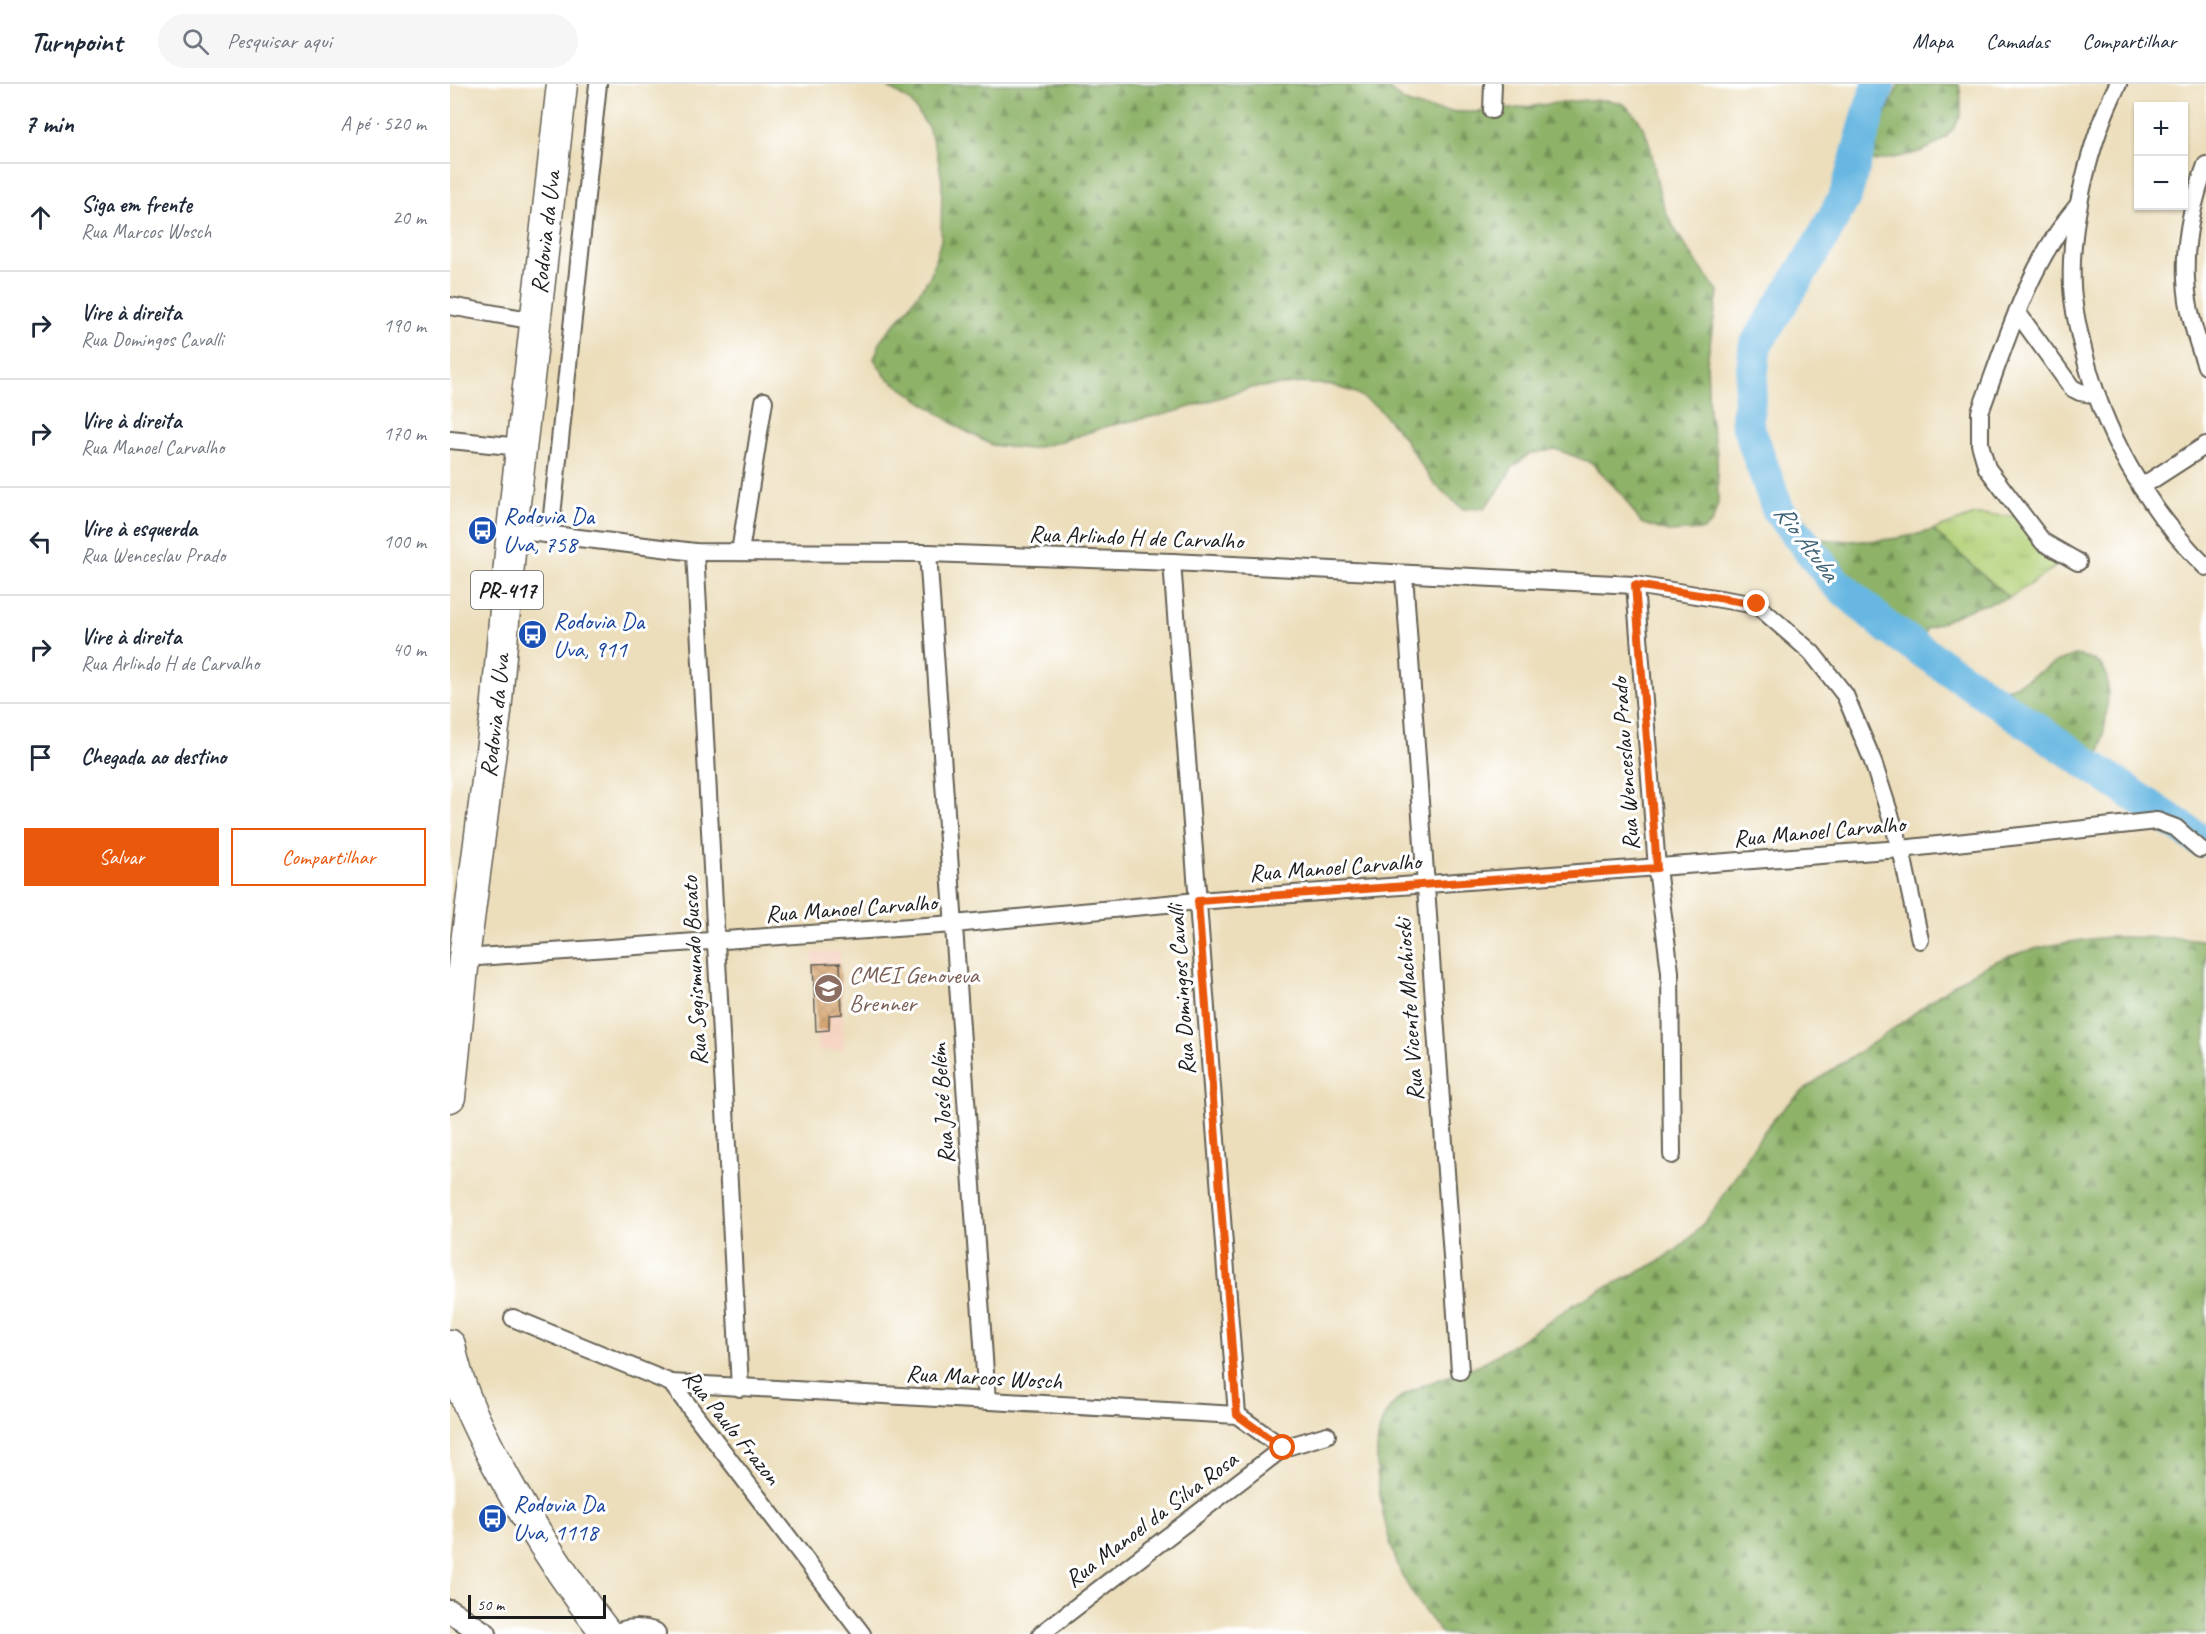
<!DOCTYPE html>
<html lang="pt">
<meta charset="utf-8">
<style>
body{margin:0;font-family:Caveat,sans-serif;background:#f6f6f7;color:#1f2937}
.controls{position:absolute;right:18px;top:18px;display:grid;overflow:hidden;border-radius:0px;box-shadow:0 2px 4px #0004}
.controls button{width:54px;height:54px;display:grid;place-items:center;padding:0;border:0;border-bottom:2px solid #e0e1e3;background:#fff;color:#1f2937;font:30px sans-serif}
.scale{position:absolute;left:18px;bottom:15px;width:138px;box-sizing:border-box;padding-left:6px;border:3px solid #1c1c1c;border-top:0;font-size:16px;line-height:21px;white-space:nowrap;color:#1c1c1c;-webkit-text-stroke:4px #fff;paint-order:stroke}
.stop{position:absolute;width:18px;height:18px;margin:-14px;border:4px solid #ea580c;border-radius:50%;background:#fff}
.stop.end{background:#ea580c;border-color:#fff;box-shadow:0 2px 6px #0008}
.list{margin:0;padding:0;list-style:none}
h2{display:flex;justify-content:space-between;align-items:center;height:78px;margin:0;padding:0 24px;font-size:26px}
h2 small{font-size:20px;font-weight:400;color:#747a83}
.list li{display:grid;grid-template-columns:39px 1fr auto;gap:18px;align-items:center;box-sizing:border-box;height:108px;padding:0 24px;border-top:2px solid #e0e1e3}
.list b{display:block;font-size:22px;white-space:nowrap}
.list p{margin:0;font-size:20px;white-space:nowrap;color:#747a83}
.list em{font-size:20px;font-style:normal;color:#747a83}
.actions{display:flex;gap:12px;padding:18px 24px}
.actions a{flex:1;padding:14px 0;border:2px solid #ea580c;border-radius:0px;text-align:center;font-size:21px;color:#ea580c}
.actions .main{background:#ea580c;color:#fff}
.icon{flex:none;width:33px;height:33px;fill:none;stroke:currentColor;stroke-width:2;stroke-linecap:round;stroke-linejoin:round}
.map{position:relative;flex:none;width:1756px;height:1550px;overflow:hidden}
header{display:flex;align-items:center;gap:36px;box-sizing:border-box;height:84px;padding:0 30px;background:#fff;border-bottom:2px solid #e0e1e3}
header strong{font-size:28px}
nav{display:flex;gap:33px;margin-inline-start:auto;font-size:21px}
.search{width:420px;height:54px;background:#f6f6f7;display:flex;align-items:center;gap:15px;box-sizing:border-box;padding:0 21px;border-radius:33px;color:#747a83;font-size:22px}
main{display:flex}
aside{flex:1;background:#fff}
.map>svg:first-child{display:block}
.built{fill:#f5d3c1}
.grass{fill:url(#grass-tufts);stroke:#67764a;stroke-width:1.5}
.forest{fill:url(#forest-firs);stroke:#546742;stroke-width:1.5}
.lines{fill:none;stroke-linecap:round;stroke-linejoin:round}
.river{stroke:#68b7e2;stroke-width:33}
.building{fill:url(#building-cross-hatch)}
.street-casing{stroke:#656054;stroke-width:20}
.secondary-casing{stroke:#656054;stroke-width:26}
.highway-casing{stroke:#656054;stroke-width:33}
.street{stroke:#fff;stroke-width:16}
.secondary{stroke:#fff;stroke-width:22}
.highway{stroke:#fff;stroke-width:30}
.route{stroke:#ea580c;stroke-width:8}
.labels{text-anchor:middle;stroke-width:6;stroke-linejoin:round;paint-order:stroke}
.shield{fill:#fff;stroke:#606060;stroke-width:1.5}
.shield-label{font-size:22px;font-weight:bold;fill:#1c1c1c}
.street-label{font-size:24px;fill:#1c1c1c;stroke:#fff}
.transit-label{font-size:24px;fill:#164399;stroke:#fff;text-anchor:start}
.education-label{font-size:24px;fill:#785e54;stroke:#fff;text-anchor:start}
.water-label{font-size:26px;font-style:italic;fill:#3e6275;stroke:#fff}
</style>
<header>
<strong>Turnpoint</strong>
<div class="search"><svg class="icon" aria-label="search" viewBox="0 0 24 24"><circle cx="10" cy="10" r="6"/><path d="M15 15l6 6"/></svg>Pesquisar aqui</div>
<nav><a>Mapa</a><a>Camadas</a><a>Compartilhar</a></nav>
</header>
<main>
<aside>
<h2>7 min<small>A pé · 520 m</small></h2>
<ul class="list">
<li><svg class="icon" aria-label="ahead" viewBox="0 0 24 24"><path d="M12 20V5M6 11l6-6 6 6"/></svg><div><b>Siga em frente</b><p>Rua Marcos Wosch</p></div><em>20 m</em></li>
<li><svg class="icon" aria-label="right" viewBox="0 0 24 24"><path d="M7 20v-9h11M14 6l5 5-5 5"/></svg><div><b>Vire à direita</b><p>Rua Domingos Cavalli</p></div><em>190 m</em></li>
<li><svg class="icon" aria-label="right" viewBox="0 0 24 24"><path d="M7 20v-9h11M14 6l5 5-5 5"/></svg><div><b>Vire à direita</b><p>Rua Manoel Carvalho</p></div><em>170 m</em></li>
<li><svg class="icon" aria-label="left" viewBox="0 0 24 24"><path d="M17 20v-9H6M10 6l-5 5 5 5"/></svg><div><b>Vire à esquerda</b><p>Rua Wenceslau Prado</p></div><em>100 m</em></li>
<li><svg class="icon" aria-label="right" viewBox="0 0 24 24"><path d="M7 20v-9h11M14 6l5 5-5 5"/></svg><div><b>Vire à direita</b><p>Rua Arlindo H de Carvalho</p></div><em>40 m</em></li>
<li><svg class="icon" aria-label="arrive" viewBox="0 0 24 24"><path d="M6 21V4h12l-3 4 3 4H6"/></svg><div><b>Chegada ao destino</b></div></li>
</ul>
<div class="actions"><a class="main">Salvar</a><a>Compartilhar</a></div>
</aside>
<div class="map">
<svg width="1756" height="1550" viewBox="0 0 1756 1550">
<defs>
<pattern id="grass-tufts" width="24" height="20" patternUnits="userSpaceOnUse" patternTransform="scale(1.5)"><rect width="24" height="20" fill="#b2d077"/><path d="M3 7l-1-3M5 7V3M7 7l1-3M15 17l-1-3M17 17v-4M19 17l1-3" fill="none" stroke="#98b266"/></pattern>
<pattern id="forest-firs" width="22" height="20" patternUnits="userSpaceOnUse" patternTransform="scale(1.5)"><rect width="22" height="20" fill="#8db268"/><path d="M5 1l3.5 6h-7zM16 11l3.5 6h-7z" fill="#729055"/></pattern>
<pattern id="building-cross-hatch" width="8" height="8" patternUnits="userSpaceOnUse" patternTransform="scale(1.5)"><rect width="8" height="8" fill="#d49d62"/><path d="M0 0l8 8M0 8l8-8" fill="none" stroke="#ab7f50"/></pattern>
</defs>
<rect width="100%" height="100%" fill="#fff"/>
<filter id="ink" filterUnits="userSpaceOnUse"><feTurbulence type="fractalNoise" baseFrequency=".0167" numOctaves="2"/><feDisplacementMap in="SourceGraphic" scale="12" xChannelSelector="R" yChannelSelector="G"/><feConvolveMatrix kernelMatrix="1 2 1 2 8 2 1 2 1" color-interpolation-filters="sRGB"/></filter>
<filter id="wash" filterUnits="userSpaceOnUse"><feTurbulence type="fractalNoise" baseFrequency=".008" numOctaves="4" result="noise"/><feDisplacementMap in="SourceGraphic" scale="24" xChannelSelector="R" yChannelSelector="G"/><feGaussianBlur stdDeviation="1.35" result="paint"/><feColorMatrix in="noise" values="0 0 0 0 0 0 0 0 0 0 0 0 0 0 0 0 0 1.4 0 .05"/><feComposite in="paint" operator="in"/></filter>
<g filter="url(#wash)">
<rect width="100%" height="100%" fill="#ecdebb"/>
<!-- built -->
<polygon class="built" points="390,867 394,966 367,967 362,868"/>
<!-- grass -->
<polygon class="grass" points="1525,431 1576,432 1608,458 1604,484 1559,514 1483,446"/>
<!-- forest -->
<g class="forest">
<path d="M433 0H935C941 7 951 17 960 20 1015 39 1085 18 1142 16 1153 16 1168 15 1177 23 1208 48 1200 93 1216 128 1229 156 1250 182 1268 208L1257 279 1259 330 1267 368 1268 419 1262 439 1253 446 1218 448 1191 439 1172 411 1142 379 1105 365 1079 370 1062 384 1047 409 1034 424 1013 425 983 399 952 351 928 324 906 309 881 301 853 299 800 304 724 328 658 342 609 358 579 365 542 361 510 344 436 293 424 275 432 254 456 227 481 191 491 156 492 97 487 69 478 43 461 18Z"/>
<path d="M1449 0H1509C1510 9 1513 24 1510 32 1496 70 1448 74 1414 78Z"/>
<path d="M1483 446 1559 514 1523 524 1476 545 1469 571C1450 557 1430 545 1413 528 1391 506 1373 480 1356 454 1404 458 1436 460 1483 446Z"/>
<path d="M1625 571C1636 573 1647 575 1654 585 1665 604 1650 665 1647 688L1535 614 1578 595 1606 578Z"/>
<path d="M1659 853 1735 854 1756 857V1550H992C976 1531 962 1511 951 1489 935 1453 915 1365 936 1330 955 1298 1000 1296 1030 1280 1063 1263 1093 1240 1125 1220 1154 1202 1187 1191 1216 1173 1264 1143 1284 1088 1316 1045 1349 1001 1397 978 1440 947 1474 923 1509 892 1549 876 1586 862 1621 857 1659 853Z"/>
</g>
<g class="lines">
<!-- river -->
<polyline class="river" points="1429,0 1421,22 1396,110 1369,160 1305,262 1297,339 1328,426 1384,497 1438,544 1750,756"/>
</g>
<g id="blocks">
<!-- building -->
<polygon class="building" points="390,879 392,930 379,931 379,946 366,947 363,880"/>
</g>
</g>
<g filter="url(#ink)">
<use href="#blocks" fill-opacity="0" stroke="#656054" stroke-width="1.5"/>
<g class="lines">
<defs>
<g id="street">
<path d="M1668 0C1640 56 1619 139 1622 202 1623 223 1628 245 1633 265 1653 348 1695 423 1756 483"/>
<polyline points="1042,26 1043,0"/>
<path d="M1756 81C1743 117 1734 157 1736 195 1737 225 1746 254 1756 282"/>
<polyline points="0,222 85,237"/>
<polyline points="1567,228 1622,304 1630,308 1647,311"/>
<polyline points="0,356 71,363"/>
<polyline points="1691,403 1756,361"/>
<polyline points="62,446 245,468 478,469 722,478 1185,501 1307,521 1362,569 1395,611 1422,675 1451,765 1470,856"/>
<polyline points="100,450 148,0"/>
<polyline points="245,468 290,1304"/>
<polyline points="290,468 314,317"/>
<polyline points="478,469 537,1317"/>
<polyline points="722,478 787,1331"/>
<path d="M1628 478 1593 458 1537 384 1530 360V328C1557 256 1578 180 1629 120"/>
<polyline points="954,490 1010,1287"/>
<polyline points="1185,501 1207,784 1220,888 1222,1071"/>
<polyline points="14,874 504,840 748,817 1451,765 1707,737 1726,744 1750,765"/>
<polyline points="63,1234 221,1299 412,1550"/>
<polyline points="221,1299 787,1331 833,1364"/>
<polyline points="591,1550 833,1364 877,1351"/>
</g>
<g id="secondary">
<polyline points="0,1527 35,1550"/>
<path d="M169 1550C181 1546 192 1546 204 1550"/>
</g>
<g id="highway">
<path id="s1" d="M0 1013 14 874 46 628 62 446 112 0"/>
<path d="M0 1261C8 1304 27 1342 47 1380 79 1440 115 1497 157 1550"/>
</g>
</defs>
<!-- street casing -->
<use href="#street" class="street-casing"/>
<!-- secondary casing -->
<use href="#secondary" class="secondary-casing"/>
<!-- highway casing -->
<use href="#highway" class="highway-casing"/>
<!-- street -->
<use href="#street" class="street"/>
<!-- secondary -->
<use href="#secondary" class="secondary"/>
<!-- highway -->
<use href="#highway" class="highway"/>
</g>
</g>
<g class="lines" filter="url(#ink)">
<!-- route -->
<polyline class="route" points="833,1364 787,1331 748,817 1207,784 1185,501 1307,520"/>
</g>
<!-- icons -->
<defs>
<symbol id="bus-disc" viewBox="-11 -11 22 22"><circle r="9.5" fill="#1a4fb4" stroke="#fff"/><path d="M-5-6H5V4H4V6H2V4H-2V6H-4V4H-5ZM-3.5-4V0h7V-4ZM-3.5 1.2v1.5H-2V1.2ZM2 1.2v1.5H3.5V1.2Z" fill="#fff"/></symbol>
<symbol id="school-disc" viewBox="-11 -11 22 22"><circle r="9.5" fill="#8d6e63" stroke="#fff"/><path d="M0-5L7-2L0 1L-7-2ZM-4 1L0 2.5L4 1V4Q0 6-4 4Z" fill="#fff"/></symbol>
</defs>
<g fill-rule="evenodd">
<use href="#bus-disc" x="16" y="430" width="33" height="33"/>
<use href="#bus-disc" x="66" y="534" width="33" height="33"/>
<use href="#school-disc" x="362" y="888" width="33" height="33"/>
<use href="#bus-disc" x="26" y="1418" width="33" height="33"/>
</g>
<g class="labels">
<!-- shield labels -->
<rect class="shield" x="21" y="487" width="72" height="38" rx="4.5"/>
<g class="shield-label">
<text x="57" y="514">PR-417</text>
</g>
<!-- street labels -->
<g class="street-label">
<text dy="8" stroke="none"><textPath href="#s1" startOffset="870">Rodovia da Uva</textPath></text>
<text transform="translate(686 453) rotate(2)" y="8">Rua Arlindo H de Carvalho</text>
<text dy="8" stroke="none"><textPath href="#s1" startOffset="384">Rodovia da Uva</textPath></text>
<text transform="translate(1175 680) rotate(-94)" y="8">Rua Wenceslau Prado</text>
<text transform="translate(1369 747) rotate(-5)" y="8">Rua Manoel Carvalho</text>
<text transform="translate(885 783) rotate(-4)" y="8">Rua Manoel Carvalho</text>
<text transform="translate(401 824) rotate(-4)" y="8">Rua Manoel Carvalho</text>
<text transform="translate(244 887) rotate(-93)" y="8">Rua Segismundo Busato</text>
<text transform="translate(731 906) rotate(-94)" y="8">Rua Domingos Cavalli</text>
<text transform="translate(959 926) rotate(-94)" y="8">Rua Vicente Machioski</text>
<text transform="translate(492 1020) rotate(-94)" y="8">Rua José Belém</text>
<text transform="translate(534 1293) rotate(3)" y="8">Rua Marcos Wosch</text>
<text transform="translate(282 1343) rotate(51)" y="8">Rua Paulo Frazon</text>
<text transform="translate(701 1435) rotate(-37)" y="8">Rua Manoel da Silva Rosa</text>
</g>
<!-- transit labels -->
<g class="transit-label">
<text x="53" y="440">Rodovia Da<tspan x="53" dy="28">Uva, 758</tspan></text>
<text x="103" y="545">Rodovia Da<tspan x="103" dy="28">Uva, 911</tspan></text>
<text x="63" y="1428">Rodovia Da<tspan x="63" dy="28">Uva, 1118</tspan></text>
</g>
<!-- education labels -->
<g class="education-label">
<text x="399" y="899">CMEI Genoveva<tspan x="399" dy="28">Brenner</tspan></text>
</g>
<!-- water labels -->
<g class="water-label">
<text transform="translate(1357 458) rotate(53)" y="9">Rio Atuba</text>
</g>
</g>
</svg>
<div class="controls">
<button>+</button>
<button>−</button>
</div>
<div class="scale">50 m</div>
<div class="stop" style="left:833px;top:1364px"></div>
<div class="stop end" style="left:1307px;top:520px"></div>
</div>
</main>
